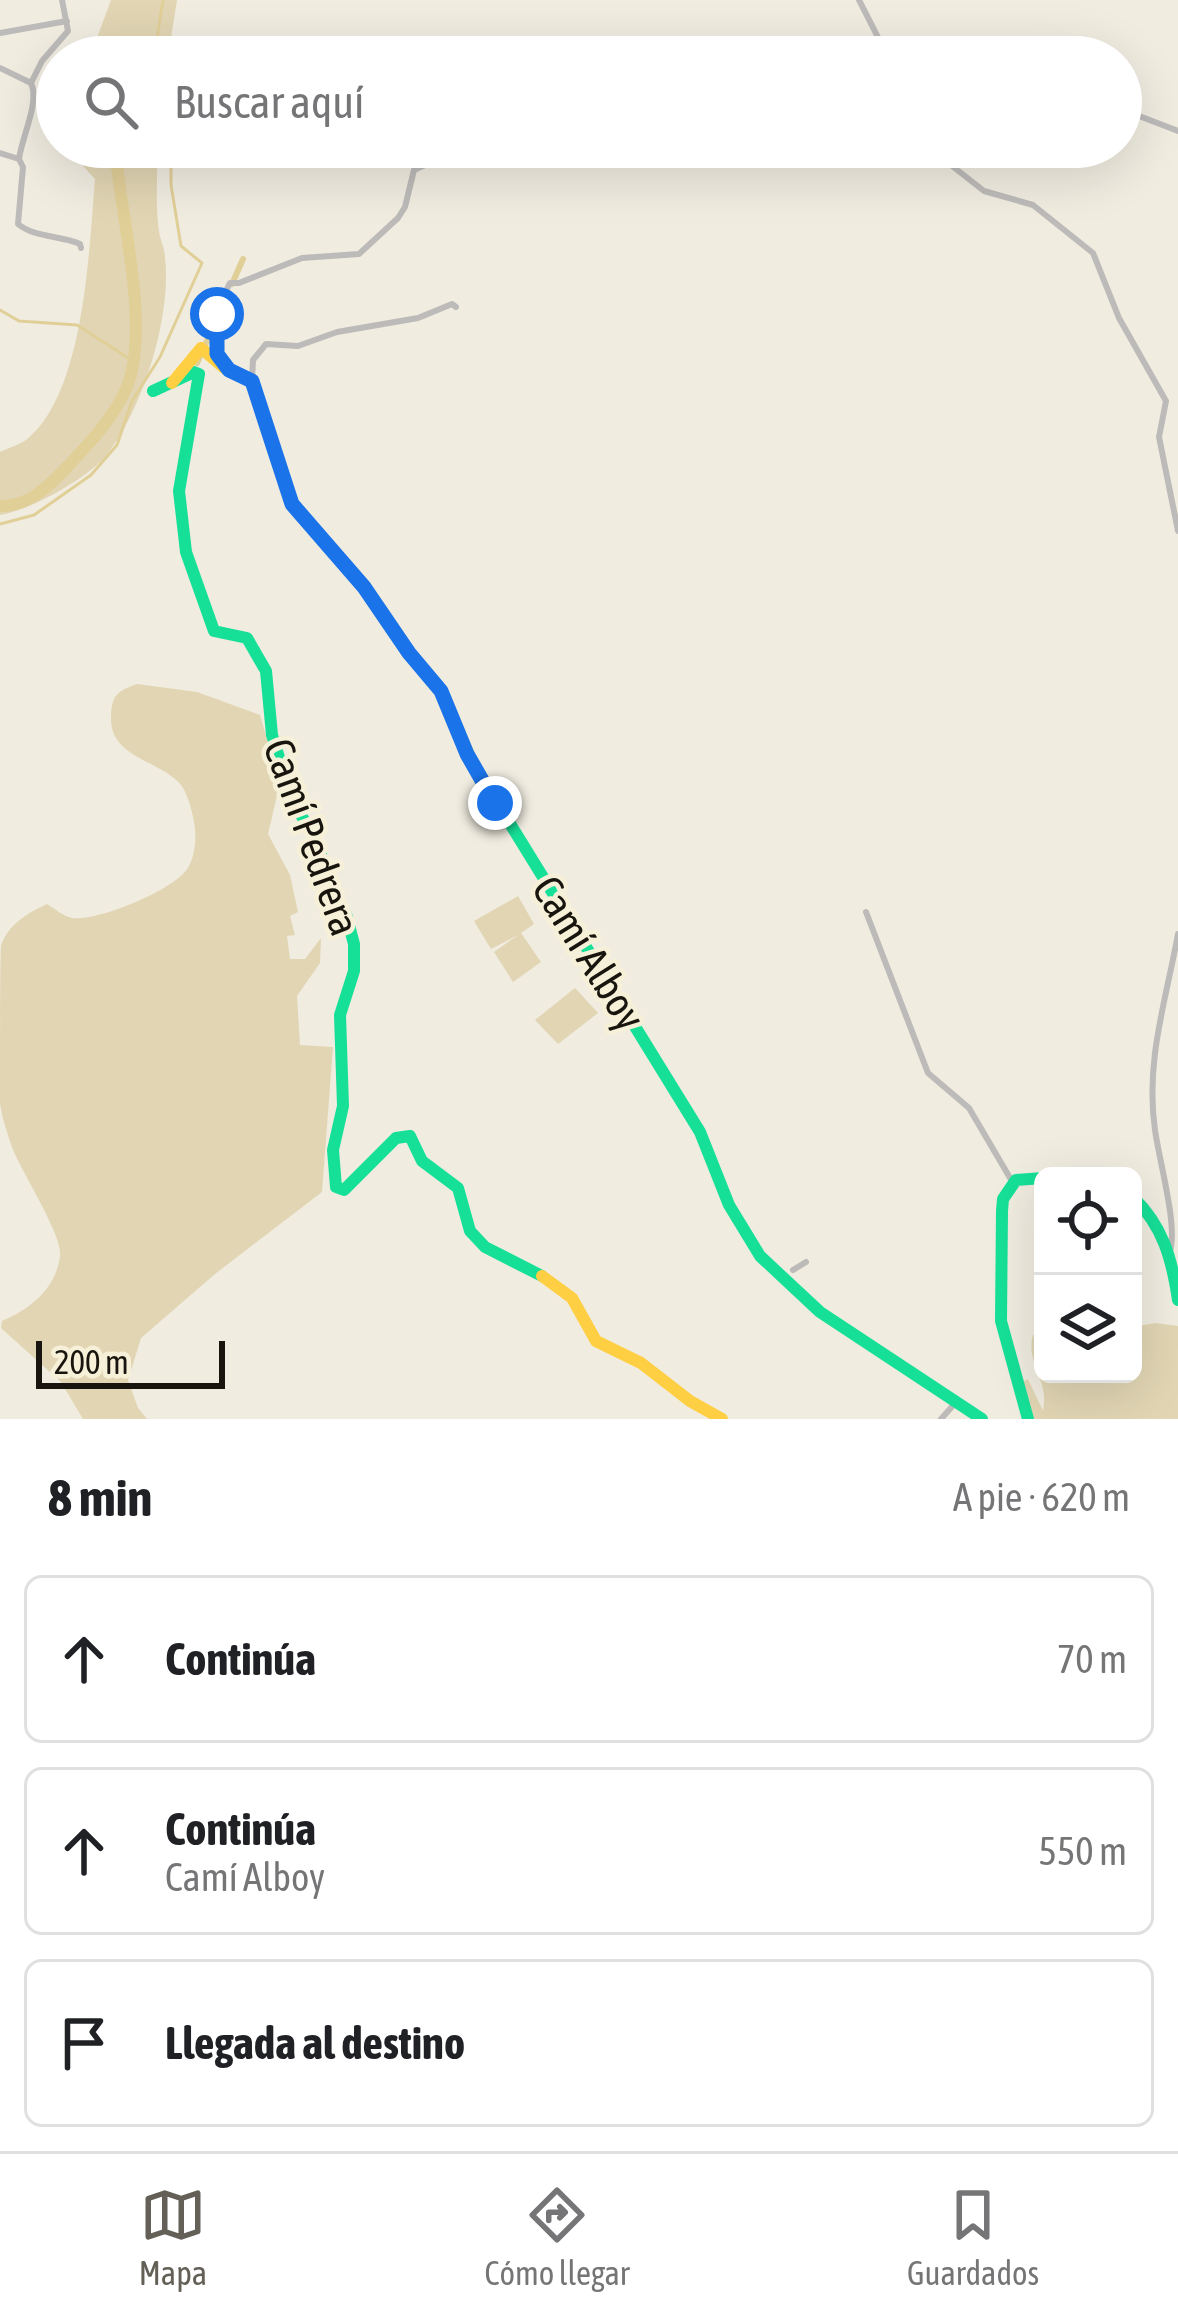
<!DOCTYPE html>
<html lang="es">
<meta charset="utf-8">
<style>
body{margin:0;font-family:"Asap Condensed",sans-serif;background:#f6f6f6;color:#202124}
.controls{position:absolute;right:36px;bottom:36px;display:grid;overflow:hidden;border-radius:18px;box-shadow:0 12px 48px #0002}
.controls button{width:108px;height:108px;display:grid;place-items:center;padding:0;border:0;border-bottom:3px solid #e0e0e0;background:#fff;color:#202124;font:60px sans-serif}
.scale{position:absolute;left:36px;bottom:30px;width:189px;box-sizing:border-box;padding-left:12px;border:6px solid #18150e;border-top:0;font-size:33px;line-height:42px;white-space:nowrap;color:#18150e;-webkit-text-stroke:9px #f7f0d9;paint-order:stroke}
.stop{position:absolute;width:36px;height:36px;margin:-27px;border:9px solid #1a73e8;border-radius:50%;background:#fff}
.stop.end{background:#1a73e8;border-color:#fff;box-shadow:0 3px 12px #0008}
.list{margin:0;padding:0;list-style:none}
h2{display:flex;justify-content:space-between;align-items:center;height:156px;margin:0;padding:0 48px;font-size:51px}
h2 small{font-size:39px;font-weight:400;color:#757577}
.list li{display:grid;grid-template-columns:78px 1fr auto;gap:36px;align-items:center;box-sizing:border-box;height:168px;margin:0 24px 24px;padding:0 24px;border:3px solid #e0e0e0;border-radius:18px}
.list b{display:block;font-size:45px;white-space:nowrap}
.list p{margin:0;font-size:39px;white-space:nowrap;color:#757577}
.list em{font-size:39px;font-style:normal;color:#757577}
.icon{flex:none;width:66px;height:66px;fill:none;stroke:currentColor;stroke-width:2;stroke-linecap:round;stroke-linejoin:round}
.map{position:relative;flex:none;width:1178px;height:1419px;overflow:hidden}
.search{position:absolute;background:#fff;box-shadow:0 12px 48px #0002;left:36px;right:36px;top:36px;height:132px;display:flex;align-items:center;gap:30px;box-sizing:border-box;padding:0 42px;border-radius:66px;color:#757577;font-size:45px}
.sheet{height:732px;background:#fff}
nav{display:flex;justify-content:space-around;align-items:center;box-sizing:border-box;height:168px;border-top:3px solid #e0e0e0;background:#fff;font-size:33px;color:#757577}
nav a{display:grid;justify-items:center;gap:6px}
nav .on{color:#646058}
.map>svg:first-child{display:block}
.green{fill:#e1d5b3}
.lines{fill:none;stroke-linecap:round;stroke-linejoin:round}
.stream{stroke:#e1cf98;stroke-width:3}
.canal{stroke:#e1cf98;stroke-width:6}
.river{stroke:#e1cf98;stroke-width:12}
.street{stroke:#bdbbb9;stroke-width:6}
.fast{stroke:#16e098;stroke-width:12}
.slow{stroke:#ffcf43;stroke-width:12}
.route{stroke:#1a73e8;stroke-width:15}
.labels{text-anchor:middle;stroke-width:9;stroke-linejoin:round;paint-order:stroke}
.street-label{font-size:42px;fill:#18150e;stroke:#f7f0d9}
</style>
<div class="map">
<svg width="1178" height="1419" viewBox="0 0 1178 1419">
<rect width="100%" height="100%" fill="#f0ece0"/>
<!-- green -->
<g class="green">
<polygon points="111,0 177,0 168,57 90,57"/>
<path d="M79 147H157C158 174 155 204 159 231 160 240 165 248 165 258 172 316 142 413 104 458 83 481 30 510 0 515V452C8 448 19 445 26 440 85 394 89 248 95 179L83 166Z"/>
<path d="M137 684 197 692 260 715 280 783 268 834 290 875 298 912 290 916 295 935 287 936 290 959H305L321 938 320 963 297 996 300 1045 333 1047 322 1192 215 1274 141 1338 128 1380 138 1408 147 1419H83L61 1382 1 1328 2 1321C30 1309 56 1289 60 1256 63 1235 21 1172 12 1147 7 1133 2 1117 0 1103 0 1083 0 960 1 946 8 924 28 913 47 904 55 909 63 916 72 918 97 922 178 889 189 866 195 855 196 840 195 829 194 817 188 794 181 785 159 759 109 758 111 716 112 694 118 691 137 684Z"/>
<polygon points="518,896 534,924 521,933 541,962 513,982 494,952 518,935 491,949 474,921"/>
<polygon points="575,988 598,1013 558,1044 535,1020"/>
<path d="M1155 1323 1178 1326V1419H1033L1022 1382 1028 1379 1043 1411C1050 1380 1025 1364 1033 1335H1043V1374H1133V1327Z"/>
</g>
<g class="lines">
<!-- stream -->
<g class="stream">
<polyline points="154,57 163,0"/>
<polyline points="0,310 19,321 77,325 133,361"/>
<polyline points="0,524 34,515 91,475 117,445 132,401 160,357 202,263 181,246 171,185 171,147"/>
</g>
<!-- canal -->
<g class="canal">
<polyline points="232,284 243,259"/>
<polyline points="197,363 215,323"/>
</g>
<!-- river -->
<path class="river" d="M0 506C29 507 50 485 69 465 91 441 116 416 128 384 150 323 120 214 115 147"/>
<!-- street -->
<g class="street">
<polyline points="859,0 888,57"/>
<polyline points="0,33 67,21"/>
<polyline points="0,68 31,83 42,61 68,31 62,0"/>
<polyline points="1121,109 1178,131"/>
<polyline points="928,147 984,191 1033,205 1093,253 1119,318 1166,401 1159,437 1178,531"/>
<path d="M0 153 19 159 23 167 18 224C35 238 60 235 80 244L81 248"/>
<path d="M19 159C22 136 40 102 31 83"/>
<path d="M222 362C209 340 218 304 230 283H239L302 258 359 254 398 218 405 207 414 170 465 147"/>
<polyline points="252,381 253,360 266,344 298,346 337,332 418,318 452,304 456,307"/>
<polyline points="866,912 928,1073 969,1108 1013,1183"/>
<path d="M1170 1251C1178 1226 1159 1160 1155 1130 1145 1062 1166 1000 1178 934"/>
<polyline points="793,1270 806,1262"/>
<polyline points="941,1419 957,1401"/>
</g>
<!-- fast -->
<g class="fast">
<polyline points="153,391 194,372 199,374 179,491 186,552 214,631 247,638 266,671 272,735 293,802 318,843 331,893 346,914 354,944 354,971 340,1015 343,1106 333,1150 336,1187 344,1190 396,1138 410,1136 422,1161 458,1188 470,1231 485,1247 542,1276"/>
<polyline points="472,762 700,1132 729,1205 760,1256 820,1312 982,1419"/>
<path d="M1133 1197C1163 1226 1172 1259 1178 1300"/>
<polyline points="1028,1419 1001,1321 1002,1211 1003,1199 1016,1180 1043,1178"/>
</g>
<!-- slow -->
<g class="slow">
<polyline points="172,383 201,348 223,367 252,381 292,504 364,587 408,653 441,691 472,762"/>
<polyline points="542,1276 572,1298 596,1341 641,1363 690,1401 722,1419"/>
</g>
</g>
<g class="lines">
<!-- route -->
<polyline class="route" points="217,314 217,354 229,370 252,381 292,504 364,587 409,653 441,691 467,754 495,803"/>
</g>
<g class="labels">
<!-- street labels -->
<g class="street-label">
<text transform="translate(312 837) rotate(70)" y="15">Camí Pedrera</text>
<text transform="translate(589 953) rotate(58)" y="15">Camí Alboy</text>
</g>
</g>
</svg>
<div class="controls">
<button><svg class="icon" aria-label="locate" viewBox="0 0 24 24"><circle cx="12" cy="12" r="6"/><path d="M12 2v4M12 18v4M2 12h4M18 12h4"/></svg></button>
<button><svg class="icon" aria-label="layers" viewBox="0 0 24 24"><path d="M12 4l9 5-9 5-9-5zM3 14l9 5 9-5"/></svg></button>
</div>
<div class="scale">200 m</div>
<div class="stop" style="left:217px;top:314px"></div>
<div class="stop end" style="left:495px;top:803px"></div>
<div class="search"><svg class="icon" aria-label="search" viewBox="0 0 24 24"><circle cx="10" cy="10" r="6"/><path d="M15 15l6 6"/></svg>Buscar aquí</div>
</div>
<section class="sheet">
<h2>8 min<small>A pie · 620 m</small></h2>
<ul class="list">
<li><svg class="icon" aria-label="ahead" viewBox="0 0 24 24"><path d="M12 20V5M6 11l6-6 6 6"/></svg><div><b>Continúa</b></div><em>70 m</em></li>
<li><svg class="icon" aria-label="ahead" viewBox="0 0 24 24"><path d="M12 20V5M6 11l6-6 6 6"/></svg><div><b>Continúa</b><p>Camí Alboy</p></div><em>550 m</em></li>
<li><svg class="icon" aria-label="arrive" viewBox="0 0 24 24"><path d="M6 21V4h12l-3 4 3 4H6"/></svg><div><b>Llegada al destino</b></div></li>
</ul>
</section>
<nav>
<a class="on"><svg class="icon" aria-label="map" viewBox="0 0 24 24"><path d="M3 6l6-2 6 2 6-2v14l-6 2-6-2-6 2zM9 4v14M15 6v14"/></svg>Mapa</a>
<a><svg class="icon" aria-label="directions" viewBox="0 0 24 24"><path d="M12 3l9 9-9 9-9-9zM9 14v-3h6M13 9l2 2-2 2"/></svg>Cómo llegar</a>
<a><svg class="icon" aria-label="saved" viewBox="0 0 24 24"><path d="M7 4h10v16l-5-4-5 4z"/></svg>Guardados</a>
</nav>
